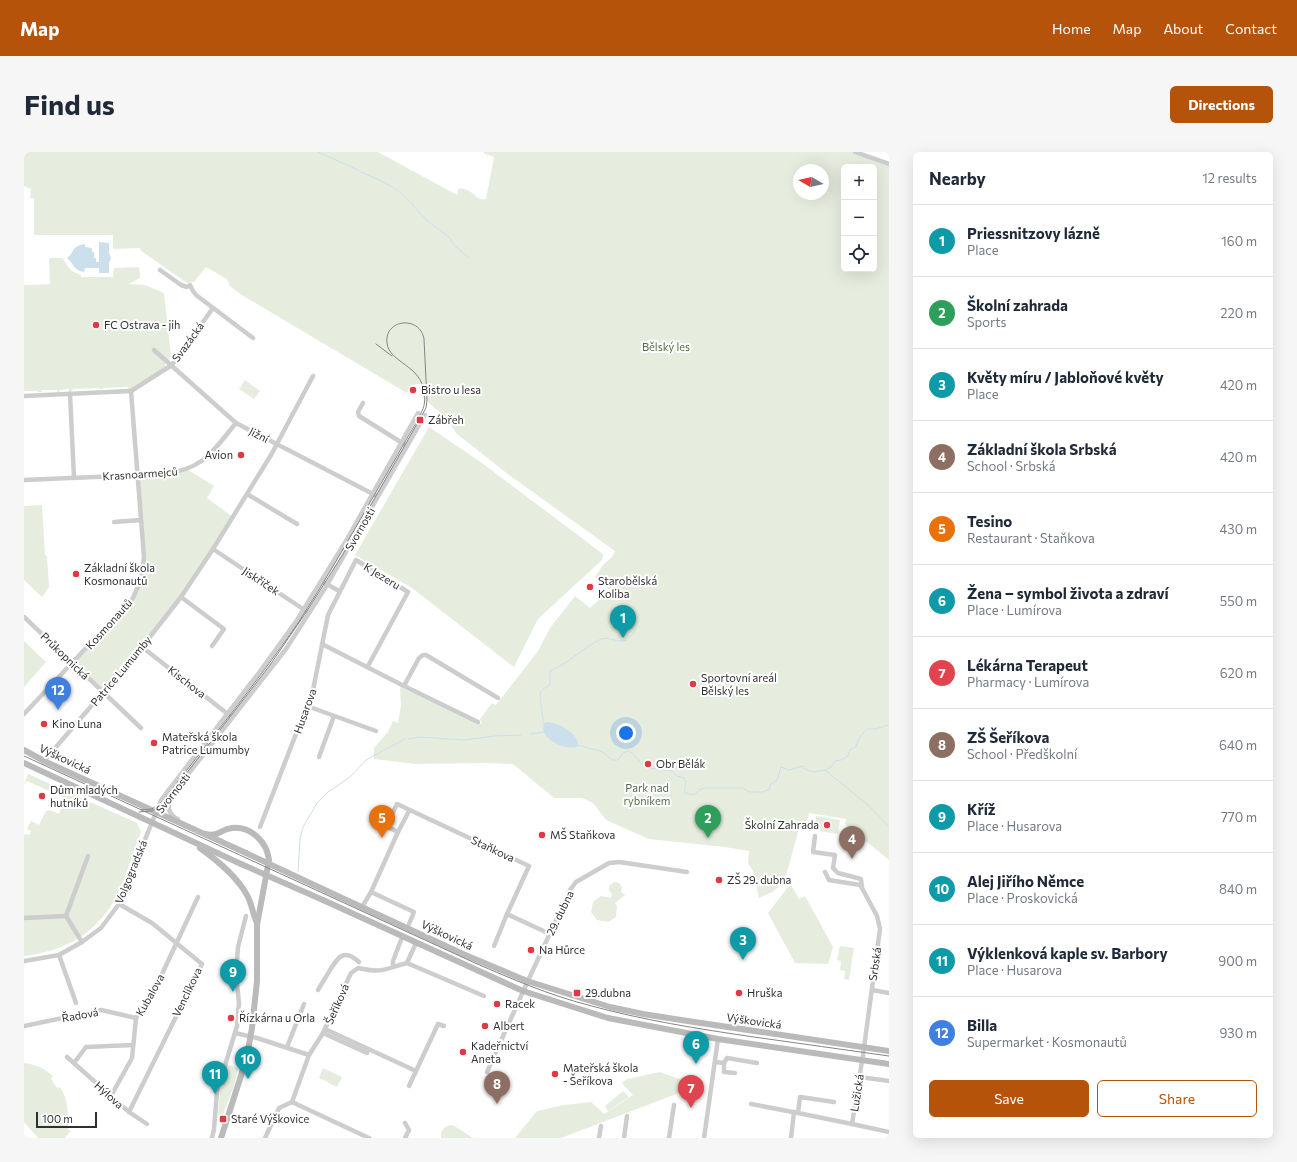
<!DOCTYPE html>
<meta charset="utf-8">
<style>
body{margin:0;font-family:Commissioner,sans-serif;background:#f6f6f7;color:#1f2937}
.controls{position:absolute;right:12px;top:12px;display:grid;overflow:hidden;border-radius:6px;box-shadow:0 4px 16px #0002}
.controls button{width:36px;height:36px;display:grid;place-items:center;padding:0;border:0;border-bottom:1px solid #e0e1e3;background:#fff;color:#1f2937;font:20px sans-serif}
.compass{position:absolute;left:769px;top:12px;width:36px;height:36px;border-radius:50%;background:#fff;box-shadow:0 4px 16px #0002;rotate:279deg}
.scale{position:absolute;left:12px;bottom:10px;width:61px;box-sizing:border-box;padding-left:4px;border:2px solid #303030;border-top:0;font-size:11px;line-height:14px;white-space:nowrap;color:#303030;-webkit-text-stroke:3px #fff;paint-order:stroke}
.you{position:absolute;left:602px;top:581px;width:14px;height:14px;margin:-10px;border:3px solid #fff;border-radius:50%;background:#1a73e8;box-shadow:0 0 0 6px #1a73e833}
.badge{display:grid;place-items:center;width:26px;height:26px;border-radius:50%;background:#b45309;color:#fff;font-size:13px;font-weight:700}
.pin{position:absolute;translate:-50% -33px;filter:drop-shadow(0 1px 2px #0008)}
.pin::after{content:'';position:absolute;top:21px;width:14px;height:12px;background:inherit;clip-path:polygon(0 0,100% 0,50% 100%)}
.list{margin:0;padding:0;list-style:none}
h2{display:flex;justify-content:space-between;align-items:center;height:52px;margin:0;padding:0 16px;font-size:17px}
h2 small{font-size:13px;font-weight:400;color:#747a83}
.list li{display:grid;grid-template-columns:26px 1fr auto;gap:12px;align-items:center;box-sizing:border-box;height:72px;padding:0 16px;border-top:1px solid #e0e1e3}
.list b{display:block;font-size:15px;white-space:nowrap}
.list p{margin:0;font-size:13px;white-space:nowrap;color:#747a83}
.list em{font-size:13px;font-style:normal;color:#747a83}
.actions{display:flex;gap:8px;padding:12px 16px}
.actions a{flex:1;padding:9px 0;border:1px solid #b45309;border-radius:6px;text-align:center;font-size:14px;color:#b45309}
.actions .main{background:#b45309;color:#fff}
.icon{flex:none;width:22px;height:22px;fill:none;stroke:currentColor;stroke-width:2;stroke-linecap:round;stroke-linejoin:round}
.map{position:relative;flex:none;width:865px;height:986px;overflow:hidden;border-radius:6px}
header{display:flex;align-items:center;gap:24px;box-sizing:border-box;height:56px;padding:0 20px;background:#b45309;color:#fff}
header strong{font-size:19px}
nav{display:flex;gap:22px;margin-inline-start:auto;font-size:14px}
.intro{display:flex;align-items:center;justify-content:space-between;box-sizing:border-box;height:96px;padding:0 24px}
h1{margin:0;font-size:28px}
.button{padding:10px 18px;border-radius:6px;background:#b45309;color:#fff;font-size:14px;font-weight:700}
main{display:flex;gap:24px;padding:0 24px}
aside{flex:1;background:#fff;border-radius:6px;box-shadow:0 4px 16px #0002}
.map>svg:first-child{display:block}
.green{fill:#e6eddf;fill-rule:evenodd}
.water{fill:#ccdfec}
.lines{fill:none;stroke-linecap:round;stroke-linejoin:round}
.stream{stroke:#ccdfec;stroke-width:1}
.street{stroke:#cdcdcd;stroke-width:4.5}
.secondary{stroke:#bababa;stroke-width:6}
.tram{stroke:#858585;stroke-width:1}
.secondary-bridge{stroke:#bababa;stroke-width:6}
.poi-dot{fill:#e03945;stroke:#fff;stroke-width:1.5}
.labels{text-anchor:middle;stroke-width:4;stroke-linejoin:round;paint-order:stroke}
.poi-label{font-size:11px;fill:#303030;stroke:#fff;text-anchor:start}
.street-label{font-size:11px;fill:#303030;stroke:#fff}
.park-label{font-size:11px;fill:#536b3e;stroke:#fff}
</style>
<header>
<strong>Map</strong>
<nav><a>Home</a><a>Map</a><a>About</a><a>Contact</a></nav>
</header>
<div class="intro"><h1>Find us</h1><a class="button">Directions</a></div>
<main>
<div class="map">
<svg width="865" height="986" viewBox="0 0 865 986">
<rect width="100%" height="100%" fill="#fff"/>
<!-- green -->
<g class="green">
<path d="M0 0H354L433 43 435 36C438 37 442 37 445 39 451 42 454 49 462 47L470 5 459 1 460 0H835L865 10V708L821 672 822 667 785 661 784 666 774 680 760 731 748 740 735 746 729 719 724 711 725 699 701 695 625 687 582 668 569 651 558 646H530L489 612 462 611 391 612 350 607V596L364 580 369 569 374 571 377 554 376 535 458 572 456 567 468 551 472 553 514 499 526 476 551 444 566 456 586 438 571 425 579 413 588 405 591 399 485 323 433 282 420 264 399 246 397 232 387 233 383 241 216 142 206 134 203 127 182 115 170 130 163 131 116 98V96L89 97V83H10V46H6L7 37 0 34ZM820 15H850V117H820ZM775 18H799V42H775Z"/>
<path d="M25 106H39C43 115 47 120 57 123V125H89L90 116 115 115 116 126 105 132 121 133 140 141 147 205 141 211 142 215 108 237H103L104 235 80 236 79 237H75L76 236 49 237 47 240H44L45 237 36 238 35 240H33L34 238H18L17 240H14V239H0V133L26 132Z"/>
<polygon points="221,228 236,239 230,247 215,237"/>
<polygon points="405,275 458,311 579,402 578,408 514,467 490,515 388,436 331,403"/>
<path d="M163 317 190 334 183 346C192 352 200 359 209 365L157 444 79 541 49 511 109 446 119 420 113 323 140 322Z"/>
<polygon points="18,353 21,403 23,404 25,435 18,445 0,428 0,354"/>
<polygon points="0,489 22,510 0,535"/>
<path d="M4 622 113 671 117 680C109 700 103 723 93 743 74 781 41 799 0 804V682L5 683 7 679 3 677 7 669 15 673 22 659 26 658 35 662 41 646 3 629 0 633Z"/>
<polygon points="792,664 816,668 814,682 790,678"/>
<polygon points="590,730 595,731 598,735 597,740 601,743 591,751 593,754 592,765 584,770 573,768 567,760 569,750 577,744 587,746 588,742 585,738 585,734"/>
<polygon points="767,733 775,747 781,744 809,795 804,812 771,811 744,761 764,735"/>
<polygon points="816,794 830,796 825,828 820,827 821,819 816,818 817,809 813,808"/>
<path d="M0 911C10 912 22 917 29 924L27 927 33 936 36 935C45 948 44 962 44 978L47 979 41 986H14L0 970Z"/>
<polygon points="203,913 209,914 214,917 210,934 198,965 194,963 196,939"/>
<polygon points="299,916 318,925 313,935 295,926"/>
<polygon points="636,920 664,930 660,939 537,986 491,986 513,959 540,953 567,950 580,962 609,943 598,931 603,927"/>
<polygon points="599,939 605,945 584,959 581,954"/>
<path d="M428 973 432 975 449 986H417C416 978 420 974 428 973Z"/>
</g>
<!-- water -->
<g class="water">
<path d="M75 90 85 91V101L87 106 85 111V121H75V116H61L60 120C50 119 50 112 43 106L44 105C51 100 47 94 61 92V95L68 96V100H70V106H72V110H75Z"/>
<path d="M523 570C534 571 555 581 554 594 542 600 514 587 520 571Z"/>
</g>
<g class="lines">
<!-- stream -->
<g class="stream">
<polyline points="294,0 334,18"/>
<path d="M337 20C355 28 372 34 385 49"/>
<polyline points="387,51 402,68 425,85 431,94 445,106"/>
<polyline points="605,486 612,478"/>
<path d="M520 572C519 567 515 541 517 539 519 536 524 535 526 533V519C534 515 542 511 548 506 558 499 567 492 577 487 586 484 594 492 602 488"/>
<polyline points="507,582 520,580"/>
<polyline points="384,587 396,585 440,588 471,584 497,583"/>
<polyline points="554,593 579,600 588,608 594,608 599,601 604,599 608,601 616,610 625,616 648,619 653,624 660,626 662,630 661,636 661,641 669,643 677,637 682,636 718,636 726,640 738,640 745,638 746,633 753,628 757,615 765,618 778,614 781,617 789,620 801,618 807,615 811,609 817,608 824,604 826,598 832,595 834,588 841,579 844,577 851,577 865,573"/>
<polyline points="801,618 845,654 865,675"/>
<polyline points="274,720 276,687 279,675 293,651 304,640 326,625 342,608 381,587"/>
</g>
<!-- street -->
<g class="street">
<polyline points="831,0 865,12"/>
<polyline points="136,118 157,133 163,135 166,133 169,139 172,143 229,186"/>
<polyline points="130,198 212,271 351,343"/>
<polyline points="46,242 50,326"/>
<polyline points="0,244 107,239 148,213 189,156"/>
<polyline points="339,251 334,260 335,264 380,292"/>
<path d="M0 328 140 322C180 317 188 300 212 271"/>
<polyline points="223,342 273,372"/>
<polyline points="90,370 117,368"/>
<polyline points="189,397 285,461"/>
<polyline points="301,431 315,439"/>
<polyline points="157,445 200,477 188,494"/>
<polyline points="0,465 117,576"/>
<polyline points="298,492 380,534 454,570"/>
<polyline points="118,495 205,563"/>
<polyline points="380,534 395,506 399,503 402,503 474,546"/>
<polyline points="283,554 352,579"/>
<path d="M0 562 109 446C116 432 119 420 120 405L107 239"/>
<polyline points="295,605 310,564"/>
<polyline points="20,609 118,495 157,445 189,397 247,303 289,224"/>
<path d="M146 647C143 656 145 663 154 667"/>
<polyline points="133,662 262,497 303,433 401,263"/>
<polyline points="236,675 289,538 304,463 332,408 384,440 344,514"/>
<polyline points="374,680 362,674 373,652 505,714 483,762 526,782"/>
<polyline points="791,684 789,700 811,703 809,716 814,721 837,727 838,736"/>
<polyline points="347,740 374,680 385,659"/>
<polyline points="95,752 128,771 178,812 105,960"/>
<polyline points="338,755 347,740 390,760 385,772"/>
<polyline points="42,764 64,704"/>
<polyline points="42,764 58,790"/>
<polyline points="0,766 42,764"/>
<polyline points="470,794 483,762"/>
<polyline points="35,803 52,851"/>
<polyline points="0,809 35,803 58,790 77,776 95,752 137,648 237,518 273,468 322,389 394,261"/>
<polyline points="383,811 392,791"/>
<polyline points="369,815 383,811 460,844"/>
<path d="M294 838C298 831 302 825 306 818 314 805 320 796 335 810"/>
<polyline points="848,838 865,841"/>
<polyline points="0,874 77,858 112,866"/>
<polyline points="301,877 392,919"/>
<polyline points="211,881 233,886 285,903"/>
<polyline points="299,881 343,901 344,897"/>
<polyline points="263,895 280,852"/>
<polyline points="43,905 105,960 123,972"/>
<polyline points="691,910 700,911 703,906 733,911"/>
<polyline points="50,911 62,895 109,893"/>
<polyline points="700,911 700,920 711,921"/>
<polyline points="463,920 502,833 546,738 552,730 585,711 595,710 663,720"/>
<polyline points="836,925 865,929"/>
<polyline points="385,934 414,872 420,874"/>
<polyline points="87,944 108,906 112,866 138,822 174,745"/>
<path d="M268 950 285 903 299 881 327 821 334 816C348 819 356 820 369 815V809L377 788"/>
<polyline points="268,950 345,986"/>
<polyline points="727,952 774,961 828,972 839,903 856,777 853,764 838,736 836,733 805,728 801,720"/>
<polyline points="774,961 776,945 810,950"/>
<polyline points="381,971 385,978 381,986"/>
<polyline points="828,972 865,980"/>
<polyline points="188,986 190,977 193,940 213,874 215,851 212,822 214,795 222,764"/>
<polyline points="241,986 255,956 268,950"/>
<polyline points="575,986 577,974"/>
<polyline points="600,986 603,964"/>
<polyline points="645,986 650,953"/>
<polyline points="680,986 694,887"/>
<polyline points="767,986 770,960"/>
</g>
<!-- secondary -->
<g class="secondary">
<polyline points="0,598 20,609 222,701"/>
<polyline points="0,611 217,712"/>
<path d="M181 682C196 685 196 677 208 676 227 674 243 690 245 708L233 773V829L228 876 223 904 215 930 197 986"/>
<path d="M176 696C194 709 214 725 224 745 228 753 229 763 233 771"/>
<polyline points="303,739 439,802 503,829 586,855 619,862 657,868 865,899"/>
<polyline points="299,748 499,839 584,866 694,887 865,912"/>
</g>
<!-- tram -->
<g class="tram">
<polyline points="352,192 368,204"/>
<path d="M0 604 451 811C488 827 525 843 564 853 618 868 675 877 730 885 775 891 820 898 865 904"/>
<path d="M115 660 128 659 138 653 246 513 283 459 319 402 402 256 403 248 400 187C396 163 360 167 363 191 365 211 398 213 400 241 401 247 401 253 398 259 394 269 387 279 382 288 371 308 359 328 348 347 324 389 300 431 274 471 252 503 229 533 206 563 183 592 161 621 138 650L128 657 117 658"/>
</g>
<!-- secondary-bridge -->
<g class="secondary-bridge">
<polyline points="222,701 303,739"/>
<polyline points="217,712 299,748"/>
</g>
</g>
<!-- markers -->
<g class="poi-dot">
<circle cx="72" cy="173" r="4"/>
<circle cx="389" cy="238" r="4"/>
<rect x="392" y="264" width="8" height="8" rx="2"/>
<circle cx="217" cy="303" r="4"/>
<circle cx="52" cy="422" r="4"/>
<circle cx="566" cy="435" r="4"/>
<circle cx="669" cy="532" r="4"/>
<circle cx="20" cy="572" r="4"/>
<circle cx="130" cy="591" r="4"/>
<circle cx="624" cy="612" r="4"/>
<circle cx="18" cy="644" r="4"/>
<circle cx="803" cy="673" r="4"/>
<circle cx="518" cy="683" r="4"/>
<circle cx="695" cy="728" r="4"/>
<circle cx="507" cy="798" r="4"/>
<rect x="549" y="837" width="8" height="8" rx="2"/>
<circle cx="715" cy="841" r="4"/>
<circle cx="473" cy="852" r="4"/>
<circle cx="207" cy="866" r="4"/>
<circle cx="461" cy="874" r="4"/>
<circle cx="439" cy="900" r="4"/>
<circle cx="531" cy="922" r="4"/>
<rect x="195" y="963" width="8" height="8" rx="2"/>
</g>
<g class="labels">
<!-- poi labels -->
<g class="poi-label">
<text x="80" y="177">FC Ostrava - jih</text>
<text x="397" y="242">Bistro u lesa</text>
<text x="404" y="272">Zábřeh</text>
<text x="209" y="307" text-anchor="end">Avion</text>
<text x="60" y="420">Základní škola<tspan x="60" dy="13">Kosmonautů</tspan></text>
<text x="574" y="433">Starobělská<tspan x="574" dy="13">Koliba</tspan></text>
<text x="677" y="530">Sportovní areál<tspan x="677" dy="13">Bělský les</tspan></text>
<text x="28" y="576">Kino Luna</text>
<text x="138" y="589">Mateřská škola<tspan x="138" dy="13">Patrice Lumumby</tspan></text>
<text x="632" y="616">Obr Bělák</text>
<text x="26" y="642">Dům mladých<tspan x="26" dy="13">hutníků</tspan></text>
<text x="795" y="677" text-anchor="end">Školní Zahrada</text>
<text x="526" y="687">MŠ Staňkova</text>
<text x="703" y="732">ZŠ 29. dubna</text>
<text x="515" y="802">Na Hůrce</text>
<text x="561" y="845">29.dubna</text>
<text x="723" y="845">Hruška</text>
<text x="481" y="856">Racek</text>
<text x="215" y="870">Řízkárna u Orla</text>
<text x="469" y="878">Albert</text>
<text x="447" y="898">Kadeřnictví<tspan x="447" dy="13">Aneta</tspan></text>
<text x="539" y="920">Mateřská škola<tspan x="539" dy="13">- Šeříkova</tspan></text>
<text x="207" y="971">Staré Výškovice</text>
</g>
<!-- street labels -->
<g class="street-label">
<text transform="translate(164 190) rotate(-54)" y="4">Svazácká</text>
<text transform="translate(235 283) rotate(28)" y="4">Jižní</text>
<text transform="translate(116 322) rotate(-4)" y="4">Krasnoarmejců</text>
<text transform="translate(336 377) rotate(-60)" y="4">Svornosti</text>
<text transform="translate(358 424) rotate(31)" y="4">K Jezeru</text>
<text transform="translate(237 429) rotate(33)" y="4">Jiskřiček</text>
<text transform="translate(85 472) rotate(-48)" y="4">Kosmonautů</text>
<text transform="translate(41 504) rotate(44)" y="4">Průkopnická</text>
<text transform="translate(97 519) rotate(-50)" y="4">Patrice Lumumby</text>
<text transform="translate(163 530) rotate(38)" y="4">Kischova</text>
<text transform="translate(281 559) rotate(-70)" y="4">Husarova</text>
<text transform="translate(41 607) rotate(25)" y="4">Výškovická</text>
<text transform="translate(149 641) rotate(-52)" y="4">Svornosti</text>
<text transform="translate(469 697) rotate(25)" y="4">Staňkova</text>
<text transform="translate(107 720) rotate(-68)" y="4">Volgogradská</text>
<text transform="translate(536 761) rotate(-64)" y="4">29. dubna</text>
<text transform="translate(423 783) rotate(25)" y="4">Výškovická</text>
<text transform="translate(851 812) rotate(-82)" y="4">Srbská</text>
<text transform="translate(163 840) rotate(-64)" y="4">Venclíkova</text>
<text transform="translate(126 843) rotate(-61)" y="4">Kubalova</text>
<text transform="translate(313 852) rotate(-66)" y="4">Šeříková</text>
<text transform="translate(56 863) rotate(-10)" y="4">Řadová</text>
<text transform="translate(730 869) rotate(8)" y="4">Výškovická</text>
<text transform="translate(833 941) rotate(-81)" y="4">Lužická</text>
<text transform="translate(85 943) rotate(42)" y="4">Hýlova</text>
</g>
<!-- park labels -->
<g class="park-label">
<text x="642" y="199">Bělský les</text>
<text x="623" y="640">Park nad<tspan x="623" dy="13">rybníkem</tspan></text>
</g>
</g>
</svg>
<div class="controls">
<button>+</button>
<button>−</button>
<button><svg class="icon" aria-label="locate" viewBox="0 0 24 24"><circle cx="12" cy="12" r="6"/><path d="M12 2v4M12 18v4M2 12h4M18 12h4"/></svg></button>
</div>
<svg class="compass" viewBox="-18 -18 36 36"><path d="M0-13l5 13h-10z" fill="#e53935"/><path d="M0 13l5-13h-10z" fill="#747a83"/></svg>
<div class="scale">100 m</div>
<div class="you"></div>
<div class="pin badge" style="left:599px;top:486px;background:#0f9aa8">1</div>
<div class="pin badge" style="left:684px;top:686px;background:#2e9e5b">2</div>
<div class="pin badge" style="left:719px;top:808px;background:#0f9aa8">3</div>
<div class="pin badge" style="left:828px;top:707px;background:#8d6e63">4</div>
<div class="pin badge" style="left:358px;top:686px;background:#e8710a">5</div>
<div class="pin badge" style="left:672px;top:912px;background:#0f9aa8">6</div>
<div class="pin badge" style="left:667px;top:956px;background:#e0444e">7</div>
<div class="pin badge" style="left:473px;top:952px;background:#8d6e63">8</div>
<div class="pin badge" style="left:209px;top:840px;background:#0f9aa8">9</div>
<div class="pin badge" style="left:224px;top:927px;background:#0f9aa8">10</div>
<div class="pin badge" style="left:191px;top:942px;background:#0f9aa8">11</div>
<div class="pin badge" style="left:34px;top:558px;background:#3f7fe0">12</div>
</div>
<aside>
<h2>Nearby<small>12 results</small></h2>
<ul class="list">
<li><span class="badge" style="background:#0f9aa8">1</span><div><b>Priessnitzovy lázně</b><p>Place</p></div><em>160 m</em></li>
<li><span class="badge" style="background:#2e9e5b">2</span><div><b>Školní zahrada</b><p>Sports</p></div><em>220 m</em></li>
<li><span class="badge" style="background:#0f9aa8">3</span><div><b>Květy míru / Jabloňové květy</b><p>Place</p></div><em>420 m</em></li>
<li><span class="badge" style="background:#8d6e63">4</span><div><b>Základní škola Srbská</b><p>School · Srbská</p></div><em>420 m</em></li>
<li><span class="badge" style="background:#e8710a">5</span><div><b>Tesino</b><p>Restaurant · Staňkova</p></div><em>430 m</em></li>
<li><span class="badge" style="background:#0f9aa8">6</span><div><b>Žena – symbol života a zdraví</b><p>Place · Lumírova</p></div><em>550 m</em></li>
<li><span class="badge" style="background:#e0444e">7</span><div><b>Lékárna Terapeut</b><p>Pharmacy · Lumírova</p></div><em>620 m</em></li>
<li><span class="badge" style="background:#8d6e63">8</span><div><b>ZŠ Šeříkova</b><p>School · Předškolní</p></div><em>640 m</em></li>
<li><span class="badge" style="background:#0f9aa8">9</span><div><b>Kříž</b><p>Place · Husarova</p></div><em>770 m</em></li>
<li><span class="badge" style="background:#0f9aa8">10</span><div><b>Alej Jiřího Němce</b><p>Place · Proskovická</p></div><em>840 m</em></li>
<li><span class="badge" style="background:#0f9aa8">11</span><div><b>Výklenková kaple sv. Barbory</b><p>Place · Husarova</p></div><em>900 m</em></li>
<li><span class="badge" style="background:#3f7fe0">12</span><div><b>Billa</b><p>Supermarket · Kosmonautů</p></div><em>930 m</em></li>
</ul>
<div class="actions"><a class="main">Save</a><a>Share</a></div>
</aside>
</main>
